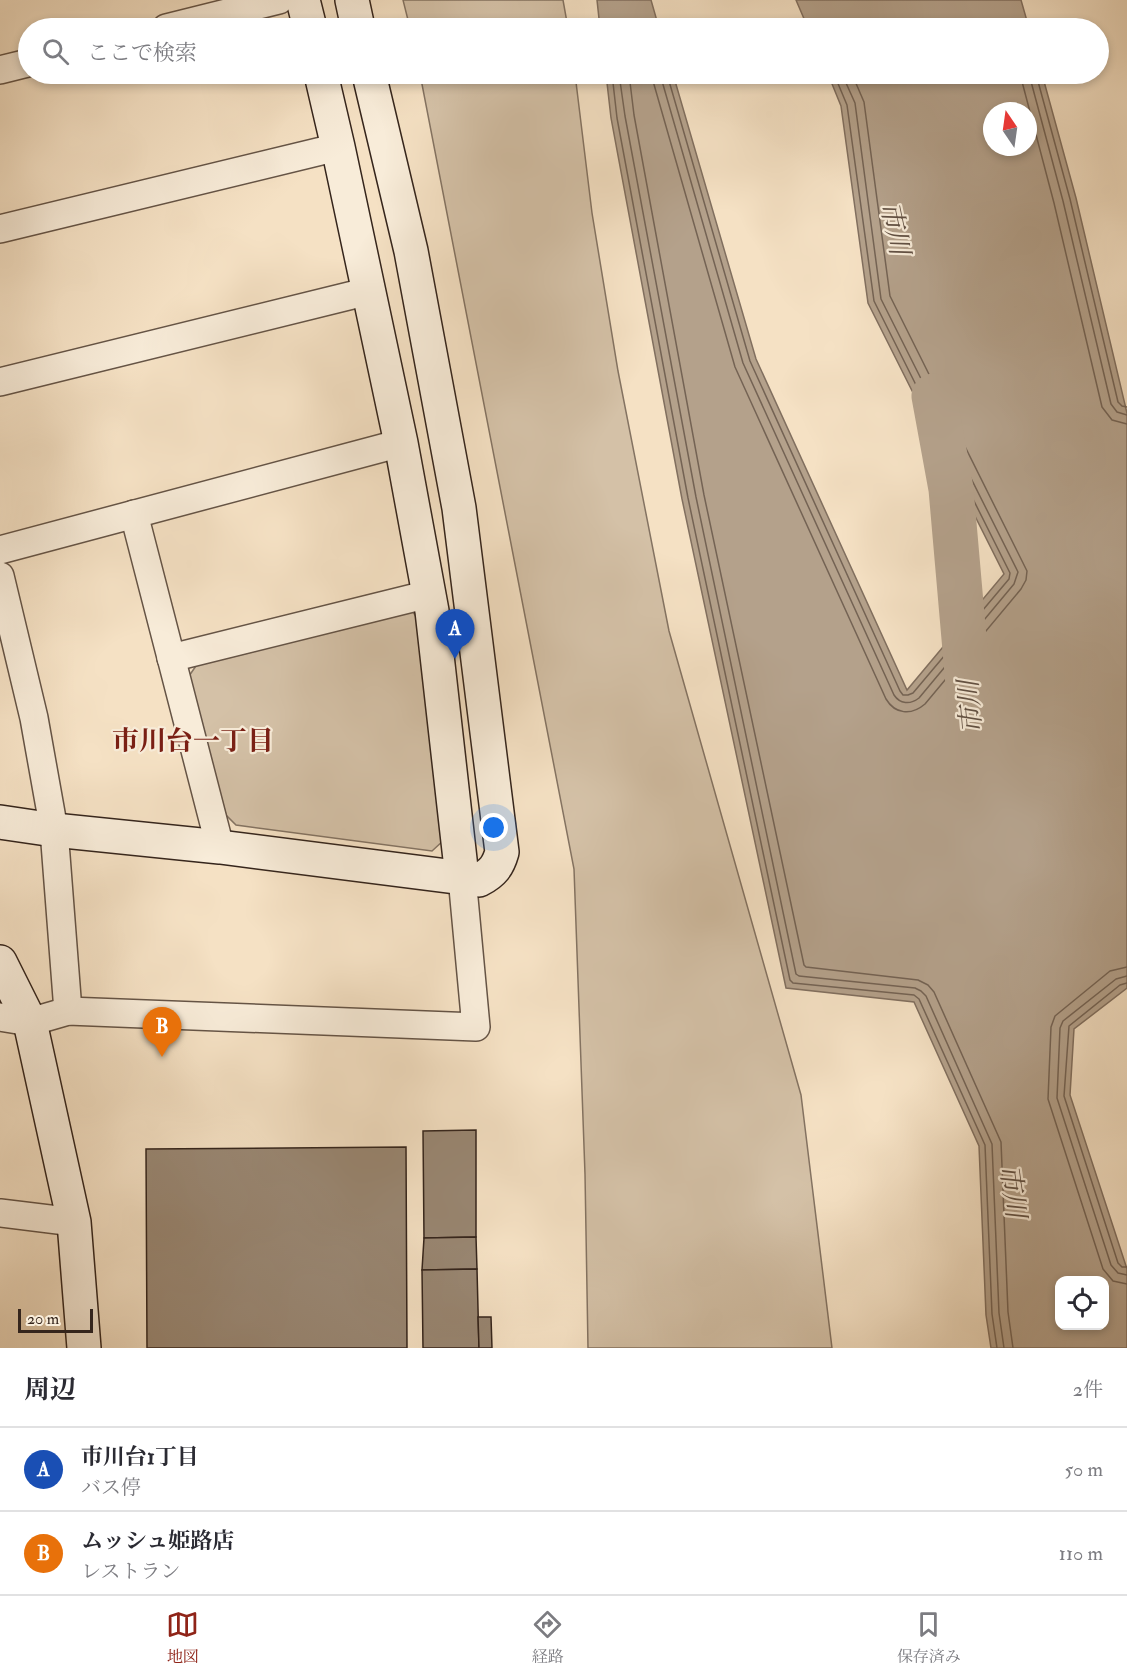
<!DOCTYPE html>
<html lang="ja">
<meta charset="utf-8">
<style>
body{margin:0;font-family:"IM FELL Double Pica","Noto Serif JP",serif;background:#f7f7f7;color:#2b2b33}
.controls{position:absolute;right:18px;bottom:18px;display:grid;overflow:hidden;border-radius:12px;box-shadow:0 3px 9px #0003}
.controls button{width:54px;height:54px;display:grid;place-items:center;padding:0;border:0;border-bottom:2px solid #e1e1e2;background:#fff;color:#2b2b33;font:30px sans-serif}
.compass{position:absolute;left:983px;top:102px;width:54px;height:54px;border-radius:50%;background:#fff;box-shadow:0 3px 9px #0003;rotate:347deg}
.scale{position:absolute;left:18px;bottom:15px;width:75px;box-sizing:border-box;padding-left:6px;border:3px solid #35251c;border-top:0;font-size:16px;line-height:21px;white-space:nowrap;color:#35251c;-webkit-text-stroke:4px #f8ecd9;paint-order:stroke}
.you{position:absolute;left:494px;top:828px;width:21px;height:21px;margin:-15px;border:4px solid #fff;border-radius:50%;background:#1a73e8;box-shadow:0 0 0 9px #1a73e833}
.badge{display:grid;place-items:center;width:39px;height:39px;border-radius:50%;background:#8f2418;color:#fff;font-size:20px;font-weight:700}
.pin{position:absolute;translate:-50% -50px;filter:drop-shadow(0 2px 3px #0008)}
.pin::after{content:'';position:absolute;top:32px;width:21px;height:18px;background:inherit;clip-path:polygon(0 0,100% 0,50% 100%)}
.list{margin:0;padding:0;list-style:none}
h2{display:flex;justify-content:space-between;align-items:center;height:78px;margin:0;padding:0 24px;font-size:26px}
h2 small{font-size:20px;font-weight:400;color:#7c7c81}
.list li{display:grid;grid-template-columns:39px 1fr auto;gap:18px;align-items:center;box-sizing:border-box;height:84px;padding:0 24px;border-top:2px solid #e1e1e2}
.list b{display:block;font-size:22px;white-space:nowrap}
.list p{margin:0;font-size:20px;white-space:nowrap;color:#7c7c81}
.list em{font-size:20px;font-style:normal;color:#7c7c81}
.icon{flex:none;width:33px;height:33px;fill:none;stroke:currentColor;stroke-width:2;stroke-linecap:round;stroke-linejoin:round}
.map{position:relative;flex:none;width:1127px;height:1348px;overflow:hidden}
.search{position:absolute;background:#fff;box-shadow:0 3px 9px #0003;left:18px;right:18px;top:18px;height:66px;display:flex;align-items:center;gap:15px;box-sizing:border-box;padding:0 21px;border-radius:33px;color:#7c7c81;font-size:22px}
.sheet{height:246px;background:#fff}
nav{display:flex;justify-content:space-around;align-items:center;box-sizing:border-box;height:84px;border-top:2px solid #e1e1e2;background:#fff;font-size:16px;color:#7c7c81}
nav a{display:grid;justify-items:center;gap:3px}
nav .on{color:#8f2418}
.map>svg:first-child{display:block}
.green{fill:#d4c1a7;stroke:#847362;stroke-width:1.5}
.water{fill:#b4a18b;stroke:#816f5f;stroke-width:1.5;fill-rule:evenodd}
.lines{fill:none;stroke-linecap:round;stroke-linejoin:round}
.shore{stroke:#746354;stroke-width:1.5}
.river{stroke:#b4a18b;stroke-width:45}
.building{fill:#998773;stroke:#35251c;stroke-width:1.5}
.street-casing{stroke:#655446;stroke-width:30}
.secondary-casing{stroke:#35251c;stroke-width:36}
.street{stroke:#f8ecd9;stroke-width:27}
.secondary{stroke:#f8ecd9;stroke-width:33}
.labels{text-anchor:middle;stroke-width:4.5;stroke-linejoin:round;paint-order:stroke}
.water-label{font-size:27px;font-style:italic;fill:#615043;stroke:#f8ecd9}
.neighbourhood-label{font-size:27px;font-weight:bold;fill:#7a1f14;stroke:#f8ecd9}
</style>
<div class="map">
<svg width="1127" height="1348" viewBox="0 0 1127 1348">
<rect width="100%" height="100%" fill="#f5e1c4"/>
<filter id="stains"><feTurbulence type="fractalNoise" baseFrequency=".00333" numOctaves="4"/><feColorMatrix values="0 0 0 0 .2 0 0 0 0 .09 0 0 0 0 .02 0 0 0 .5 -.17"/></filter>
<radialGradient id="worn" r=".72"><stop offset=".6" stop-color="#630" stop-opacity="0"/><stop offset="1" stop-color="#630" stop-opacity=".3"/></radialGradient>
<!-- green -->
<g class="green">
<polygon points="403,0 563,0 568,28 410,28"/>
<polygon points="420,74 575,74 592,213 618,371 669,631 801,1095 832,1348 588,1348 585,1174 574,869"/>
<polygon points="411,609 421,624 444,840 432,851 236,825 226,815 189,676 198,663"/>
</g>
<!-- water -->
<g class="water">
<polygon points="597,0 651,0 659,28 600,28"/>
<polygon points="796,0 1021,0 1029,28 808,28"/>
<path d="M606 74H673L756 359 907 690 1004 574 868 303 841 106 828 74H1042L1076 198 1127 413V988L1074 1029 1070 1095 1127 1269V1348H991L986 1315 979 1146 914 1002 786 988 682 499 611 118ZM992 111H1028V147H992ZM1104 1280V1326H1060V1280Z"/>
</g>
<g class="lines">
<!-- shore -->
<g class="shore">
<polyline points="612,74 617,118 688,498 790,980 793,983 914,995 919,999 985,1145 992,1314 997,1348"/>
<polyline points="619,74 625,116 696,497 796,974 799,976 915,988 921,991 926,996 992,1144 999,1313 1004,1348"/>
<polyline points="629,74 634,115 704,495 804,965 806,967 918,980 928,985 934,992 1001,1142 1008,1312 1013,1348"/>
<path d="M651 74 735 367 886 699C895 714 911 716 925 704L1021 589 1026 580 1027 571 890 296 864 102 852 74"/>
<path d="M660 74 743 363 894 695C900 704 910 705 919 698L1014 584 1018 572 881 299 855 103 842 74"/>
<polyline points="667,74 750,361 900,691 903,695 908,695 913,693 1009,579 1010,573 874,301 847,105 834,74"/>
<polyline points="1020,74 1054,203 1102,407 1112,420 1127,424"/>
<polyline points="1029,74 1063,201 1111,404 1117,412 1127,415"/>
<polyline points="1036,74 1070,199 1118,402 1122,406 1127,407"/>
<polyline points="1127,967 1110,971 1055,1016 1051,1027 1048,1099 1103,1269 1113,1281 1127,1284"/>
<polyline points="1127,976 1116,979 1063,1021 1060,1028 1057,1098 1111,1265 1118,1273 1127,1275"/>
<polyline points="1127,983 1120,985 1069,1026 1064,1096 1118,1263 1122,1267 1127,1267"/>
</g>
<!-- river -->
<polyline class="river" points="934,396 951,489 968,684"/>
</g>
<!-- building -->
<g class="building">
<polygon points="476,1130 476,1237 424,1238 423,1131"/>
<polygon points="406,1147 407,1348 147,1348 146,1149"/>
<polygon points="476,1237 477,1269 422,1270 424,1238"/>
<polygon points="477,1269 479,1348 423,1348 422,1270"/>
<polygon points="478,1317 491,1317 492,1348 479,1348"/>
</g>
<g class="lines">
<defs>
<g id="street">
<polyline points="166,28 279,0"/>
<polyline points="0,70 28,63"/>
<polyline points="0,229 338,147"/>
<polyline points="0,382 369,291"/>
<polyline points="134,514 220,847"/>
<polyline points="0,550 401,443"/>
<polyline points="0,576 34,718 54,830 68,1011"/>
<polyline points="171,658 429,594"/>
<polyline points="0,1017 30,1022 68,1011 476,1027 462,877"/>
<polyline points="0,1213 74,1222"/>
</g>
<g id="secondary">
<polyline points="303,0 310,28"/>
<polyline points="352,0 358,28"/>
<polyline points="321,74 338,147 401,443 432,611 462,877"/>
<path d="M0 822 54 830 220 847 479 880C493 873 498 866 502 852L459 508 411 251 369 74"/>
<polyline points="0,962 30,1022 74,1222 84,1348"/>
</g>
</defs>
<!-- street casing -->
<use href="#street" class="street-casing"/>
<!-- secondary casing -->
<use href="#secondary" class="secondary-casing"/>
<!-- street -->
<use href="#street" class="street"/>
<!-- secondary -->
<use href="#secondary" class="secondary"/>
</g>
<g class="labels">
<!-- water labels -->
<g class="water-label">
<text transform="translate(895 228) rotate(78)" y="9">市川</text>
<text transform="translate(970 707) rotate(-95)" y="9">市川</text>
<text transform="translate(1013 1191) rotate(82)" y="9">市川</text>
</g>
<!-- neighbourhood labels -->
<g class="neighbourhood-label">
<text x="193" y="750">市川台一丁目</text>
</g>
</g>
<rect width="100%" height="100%" filter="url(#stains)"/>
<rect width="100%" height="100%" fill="url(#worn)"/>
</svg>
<div class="controls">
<button><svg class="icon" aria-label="locate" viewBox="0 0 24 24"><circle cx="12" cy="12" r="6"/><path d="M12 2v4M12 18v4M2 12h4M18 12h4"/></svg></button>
</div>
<svg class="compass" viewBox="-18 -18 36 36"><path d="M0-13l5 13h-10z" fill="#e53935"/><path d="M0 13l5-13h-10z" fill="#7c7c81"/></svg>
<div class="scale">20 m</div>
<div class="you"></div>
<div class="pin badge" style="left:455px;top:659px;background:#1a4fb4">A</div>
<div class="pin badge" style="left:162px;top:1057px;background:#e8710a">B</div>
<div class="search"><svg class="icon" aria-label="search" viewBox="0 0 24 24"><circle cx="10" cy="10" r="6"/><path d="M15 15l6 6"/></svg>ここで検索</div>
</div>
<section class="sheet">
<h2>周辺<small>2件</small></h2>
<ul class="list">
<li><span class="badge" style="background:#1a4fb4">A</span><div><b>市川台1丁目</b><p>バス停</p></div><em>50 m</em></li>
<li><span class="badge" style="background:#e8710a">B</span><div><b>ムッシュ姫路店</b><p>レストラン</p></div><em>110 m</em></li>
</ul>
</section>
<nav>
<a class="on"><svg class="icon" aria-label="map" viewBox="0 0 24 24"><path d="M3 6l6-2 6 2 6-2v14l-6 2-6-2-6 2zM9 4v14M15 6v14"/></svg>地図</a>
<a><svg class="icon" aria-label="directions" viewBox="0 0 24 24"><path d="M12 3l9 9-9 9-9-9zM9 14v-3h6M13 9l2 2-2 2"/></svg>経路</a>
<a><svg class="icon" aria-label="saved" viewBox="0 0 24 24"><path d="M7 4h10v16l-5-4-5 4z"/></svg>保存済み</a>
</nav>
